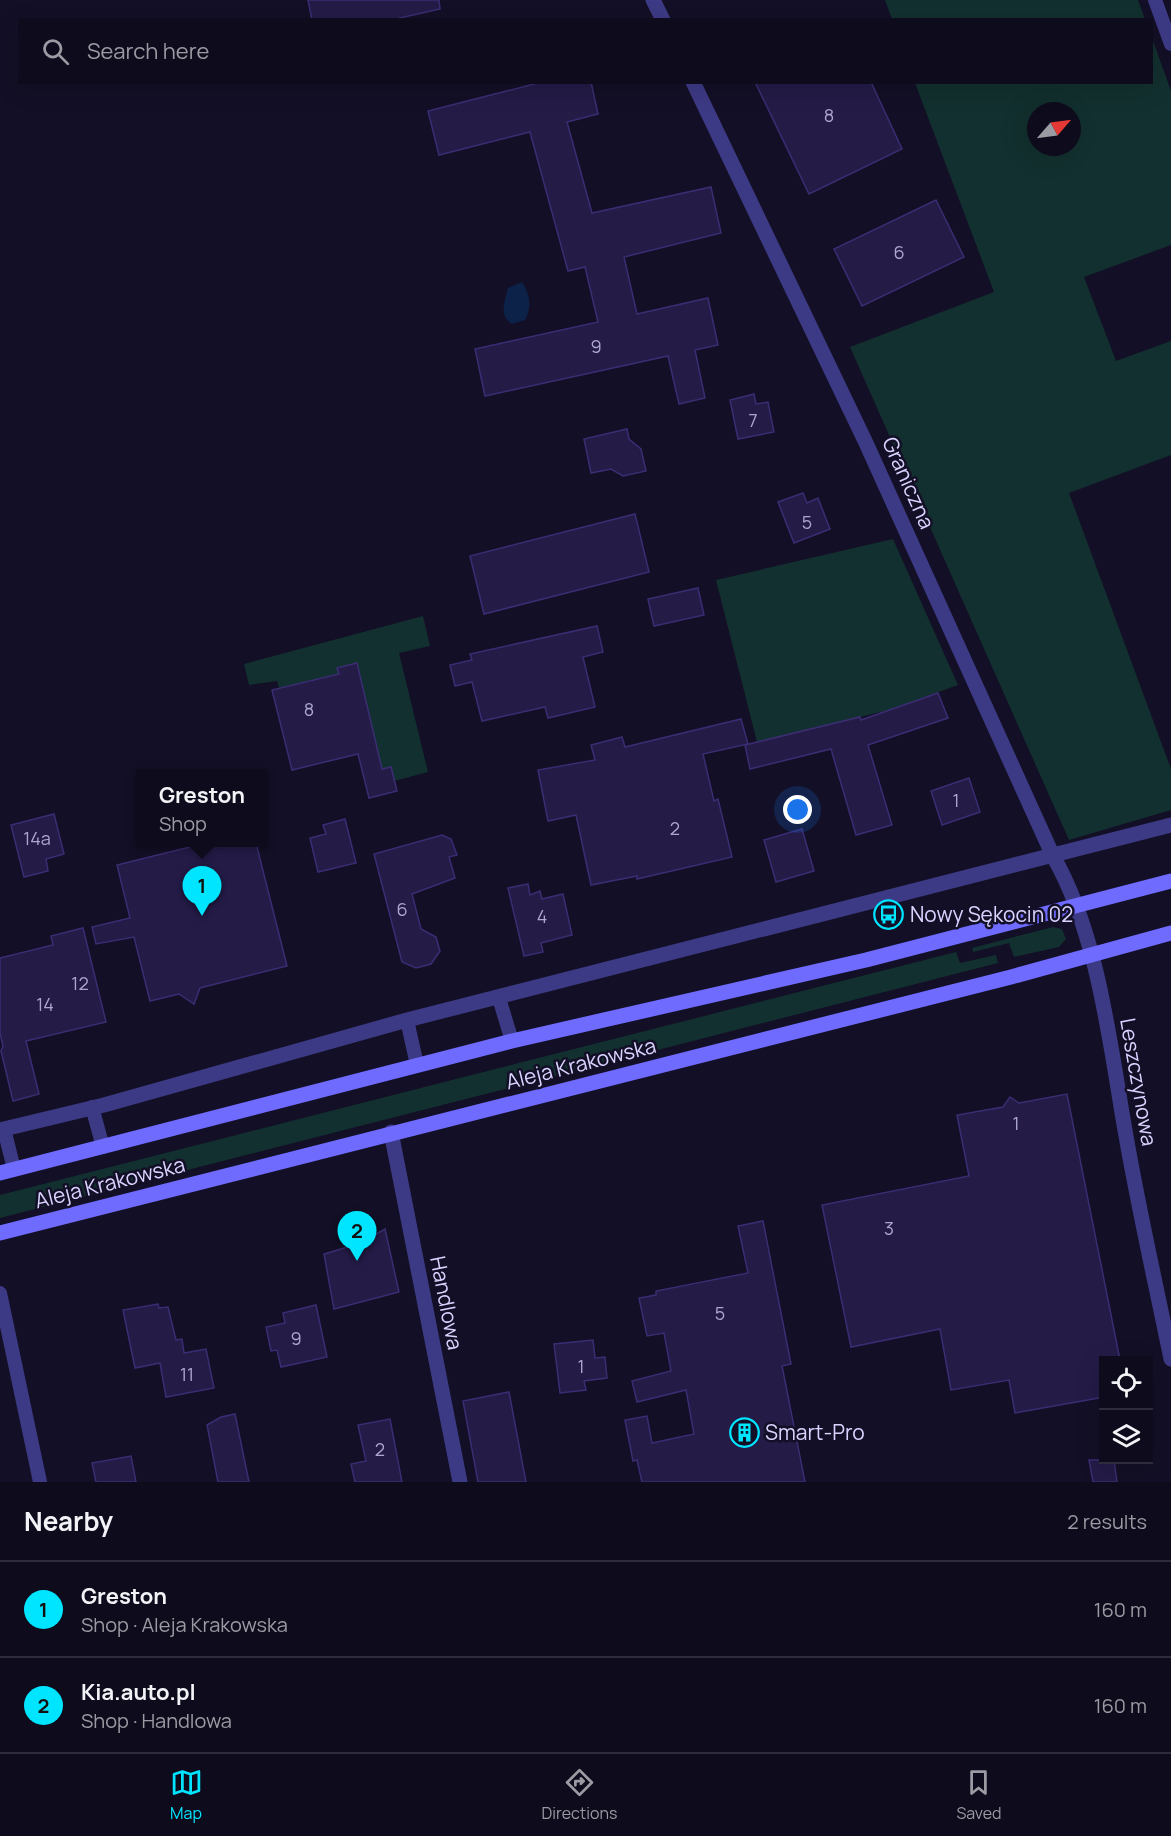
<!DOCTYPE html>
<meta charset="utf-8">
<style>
body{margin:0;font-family:Manrope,sans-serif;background:#1c1929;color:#f1f3f6}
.controls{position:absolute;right:18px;bottom:18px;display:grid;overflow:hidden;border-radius:0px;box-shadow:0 6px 24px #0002}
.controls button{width:54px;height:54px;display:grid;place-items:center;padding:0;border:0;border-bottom:2px solid #2e2b3b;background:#0e0b1c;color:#f1f3f6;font:30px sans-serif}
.compass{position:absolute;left:1027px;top:102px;width:54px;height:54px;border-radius:50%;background:#0e0b1c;box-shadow:0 6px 24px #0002;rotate:62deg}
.you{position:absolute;left:798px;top:810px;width:21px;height:21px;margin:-15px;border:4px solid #fff;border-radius:50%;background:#1a73e8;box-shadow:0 0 0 9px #1a73e833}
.badge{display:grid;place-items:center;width:39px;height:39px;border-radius:50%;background:#00e5ff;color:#111;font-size:20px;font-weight:700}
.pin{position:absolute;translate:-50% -50px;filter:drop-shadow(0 2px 3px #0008)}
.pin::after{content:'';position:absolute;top:32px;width:21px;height:18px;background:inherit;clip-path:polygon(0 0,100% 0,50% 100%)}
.popup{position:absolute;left:136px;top:769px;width:132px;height:78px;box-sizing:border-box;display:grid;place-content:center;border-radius:0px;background:#0e0b1c;filter:drop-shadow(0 2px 4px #0005);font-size:20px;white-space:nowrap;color:#9b9ba3}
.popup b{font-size:22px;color:#f1f3f6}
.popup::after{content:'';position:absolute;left:50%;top:100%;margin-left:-12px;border:12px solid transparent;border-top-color:#0e0b1c}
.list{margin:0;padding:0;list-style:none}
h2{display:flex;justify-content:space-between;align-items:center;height:78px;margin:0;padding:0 24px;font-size:26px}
h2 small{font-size:20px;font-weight:400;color:#9b9ba3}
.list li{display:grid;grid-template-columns:39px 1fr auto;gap:18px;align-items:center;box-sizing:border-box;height:96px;padding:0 24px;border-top:2px solid #2e2b3b}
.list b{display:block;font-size:22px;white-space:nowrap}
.list p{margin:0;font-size:20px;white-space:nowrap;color:#9b9ba3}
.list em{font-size:20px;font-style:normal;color:#9b9ba3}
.icon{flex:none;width:33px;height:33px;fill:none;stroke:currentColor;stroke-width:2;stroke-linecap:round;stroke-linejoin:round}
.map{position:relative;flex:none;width:1171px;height:1482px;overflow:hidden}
.search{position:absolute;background:#0e0b1c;box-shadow:0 6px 24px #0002;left:18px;right:18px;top:18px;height:66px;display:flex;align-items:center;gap:15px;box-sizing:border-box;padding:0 21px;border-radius:0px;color:#9b9ba3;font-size:22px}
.sheet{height:270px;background:#0e0b1c}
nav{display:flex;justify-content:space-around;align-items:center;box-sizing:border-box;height:84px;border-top:2px solid #2e2b3b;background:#0e0b1c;font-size:16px;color:#9b9ba3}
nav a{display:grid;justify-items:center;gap:3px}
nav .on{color:#00e5ff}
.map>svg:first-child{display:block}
.green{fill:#12302f;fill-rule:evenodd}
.water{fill:#0c2248}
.building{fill:#241b47;stroke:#3b2d73;stroke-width:1.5}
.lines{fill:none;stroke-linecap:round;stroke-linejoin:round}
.service{stroke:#3d3a85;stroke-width:14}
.minor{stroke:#3d3a85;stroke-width:15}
.secondary{stroke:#6f6bff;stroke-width:15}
.labels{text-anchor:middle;stroke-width:5;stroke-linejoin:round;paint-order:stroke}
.number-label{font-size:18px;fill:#aca6d1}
.street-label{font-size:21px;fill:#d9d4ff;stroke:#130f26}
.poi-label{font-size:21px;fill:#d9d4ff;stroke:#130f26;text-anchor:start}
</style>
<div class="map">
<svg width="1171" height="1482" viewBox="0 0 1171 1482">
<rect width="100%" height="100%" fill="#130f26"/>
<!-- green -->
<g class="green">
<polygon points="885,0 1138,0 1145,19 892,19"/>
<path d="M1152 38 1171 91V245L1084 277 1116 361 1171 341V455L1069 493 1171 769V810L1069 840 850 347 994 292 915 83 1152 82ZM1036 111H1072V147H1036Z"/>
<polygon points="893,539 958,685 889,710 757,742 716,580"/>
<polygon points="423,616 430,646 399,653 428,772 394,781 391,767 382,769 357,663 338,668 339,674 279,688 277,681 249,685 244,664"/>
<polygon points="1053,927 1062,929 1066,939 1059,947 1014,957 1009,943 973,952 972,948"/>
<polygon points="956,952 960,963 996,955 998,963 0,1218 0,1195"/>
</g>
<!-- water -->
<path class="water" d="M522 282C530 294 532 307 525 320L512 324C498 315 505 301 508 288Z"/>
<!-- building -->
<g class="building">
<polygon points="308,0 439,0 440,9 391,20 312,20"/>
<polygon points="542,82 591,82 598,114 567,122 592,213 711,187 721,233 624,257 637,314 708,298 718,345 695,350 705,398 679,404 668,356 485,396 475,349 598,322 585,267 568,271 530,132 439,155 428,111"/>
<polygon points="755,82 871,82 902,149 809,194"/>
<polygon points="936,200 964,257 862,306 834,249"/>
<polygon points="754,394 756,404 768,402 774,432 738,439 730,400"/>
<polygon points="627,429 629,439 641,449 646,471 623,476 611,469 591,473 584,439"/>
<polygon points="803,493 807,503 818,498 830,529 794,543 778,502"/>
<polygon points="635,514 649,572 484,614 470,556"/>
<polygon points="698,588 704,615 654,626 648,599"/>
<polygon points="597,626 603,652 583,657 595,707 548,718 545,707 482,721 472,682 455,686 450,665 472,660 470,654"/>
<polygon points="357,663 382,769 391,767 397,791 369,798 358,754 292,770 272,690 339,674 337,668"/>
<polygon points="938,693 948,718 868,745 892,825 856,835 831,749 750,769 745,745 860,717 861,720"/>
<polygon points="741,719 748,744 703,754 714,801 718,799 732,857 637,879 637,876 591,885 576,815 548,821 538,770 595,760 591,745 622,737 625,747"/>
<polygon points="969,778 980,812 942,825 931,791"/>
<polygon points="54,814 64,854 46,859 48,871 24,877 11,825"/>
<polygon points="345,819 356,863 318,872 310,838 326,834 323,825"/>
<polygon points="802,829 814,871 776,882 764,840"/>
<polygon points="442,835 451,839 457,855 449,857 455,878 412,894 421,929 436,937 440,951 431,964 416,968 402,962 374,854"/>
<polygon points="206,843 256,843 287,966 200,988 194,1004 179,994 150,1001 134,937 96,944 92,927 130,918 117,865"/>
<polygon points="528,884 530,895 540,891 542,899 563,894 572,935 541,943 543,952 524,956 508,888"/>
<polygon points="83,928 106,1022 26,1041 39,1094 13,1101 1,1051 3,1046 0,1033 0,958 53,945 51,936"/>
<polygon points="1067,1094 1120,1360 1104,1360 1104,1397 1015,1413 1009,1380 951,1390 940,1329 851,1347 822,1205 969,1176 957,1115 1003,1107 1010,1097 1019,1103"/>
<polygon points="763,1221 791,1364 782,1366 805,1482 642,1482 637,1460 633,1461 625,1420 647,1416 652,1443 694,1434 686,1390 637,1402 632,1381 671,1371 664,1333 647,1336 639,1298 656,1295 656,1291 748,1273 738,1226"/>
<polygon points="385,1229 399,1292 334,1309 324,1254 361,1243"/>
<polygon points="158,1304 159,1308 168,1307 176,1340 182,1339 184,1353 206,1349 214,1388 166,1397 160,1363 135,1368 123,1310"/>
<polygon points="316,1305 327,1357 281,1367 277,1350 271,1351 266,1327 285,1323 283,1313"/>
<polygon points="593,1340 595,1358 605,1357 607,1378 584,1381 586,1390 560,1393 554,1344"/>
<polygon points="509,1392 526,1482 478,1482 463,1401"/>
<polygon points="235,1414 249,1482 218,1482 207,1425 221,1417"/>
<polygon points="390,1419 402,1482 355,1482 351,1464 366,1461 358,1425"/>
<polygon points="131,1456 136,1482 96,1482 92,1463"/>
<polygon points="1089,1460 1114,1460 1117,1482 1093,1482"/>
</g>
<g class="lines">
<!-- service -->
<g class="service">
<polyline points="1155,0 1171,44"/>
<polyline points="499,998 512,1041"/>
<polyline points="407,1020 417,1065"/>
<polyline points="92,1107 103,1147"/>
<polyline points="4,1129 14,1169"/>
<polyline points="0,1293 40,1482"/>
</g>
<!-- minor -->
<g class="minor">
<polyline points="653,0 663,20"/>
<path d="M693 82 866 443 1053 856C1099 936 1110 1046 1126 1136 1139 1211 1156 1285 1171 1359"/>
<polyline points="0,1130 104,1105 407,1020 1171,825"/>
<polyline points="391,1132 460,1482"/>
</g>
<!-- secondary -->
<g class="secondary">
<polyline points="0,1173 512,1041 866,960 1171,881"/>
<polyline points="0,1233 1011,977 1171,933"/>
</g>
</g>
<!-- icons -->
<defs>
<symbol id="bus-ring" viewBox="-11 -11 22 22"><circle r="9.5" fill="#130f26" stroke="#00e5ff" stroke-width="1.5"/><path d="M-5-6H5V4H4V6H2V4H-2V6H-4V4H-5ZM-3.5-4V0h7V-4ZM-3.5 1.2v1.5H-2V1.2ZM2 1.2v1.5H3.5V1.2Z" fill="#00e5ff"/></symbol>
<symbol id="building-ring" viewBox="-11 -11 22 22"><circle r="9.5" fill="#130f26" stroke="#00e5ff" stroke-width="1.5"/><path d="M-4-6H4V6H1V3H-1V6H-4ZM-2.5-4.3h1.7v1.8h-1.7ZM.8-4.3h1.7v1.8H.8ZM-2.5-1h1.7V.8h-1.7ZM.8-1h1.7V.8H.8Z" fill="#00e5ff"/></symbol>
</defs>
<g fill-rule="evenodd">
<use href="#bus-ring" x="872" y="898" width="33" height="33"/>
<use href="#building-ring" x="728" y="1416" width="33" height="33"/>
</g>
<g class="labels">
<!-- number labels -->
<g class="number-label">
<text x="829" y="122">8</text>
<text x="899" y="259">6</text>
<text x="596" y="353">9</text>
<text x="753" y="427">7</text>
<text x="807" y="529">5</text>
<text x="309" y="716">8</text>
<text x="956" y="807">1</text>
<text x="675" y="835">2</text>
<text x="37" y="845">14a</text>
<text x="402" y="916">6</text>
<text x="542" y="923">4</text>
<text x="80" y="990">12</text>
<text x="45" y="1011">14</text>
<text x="1016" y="1130">1</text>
<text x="889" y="1235">3</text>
<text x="720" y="1320">5</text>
<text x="296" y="1345">9</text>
<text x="581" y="1373">1</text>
<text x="187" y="1381">11</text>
<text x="380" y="1456">2</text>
</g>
<!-- street labels -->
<g class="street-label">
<text transform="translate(908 483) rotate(66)" y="7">Graniczna</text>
<text transform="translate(581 1064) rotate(-14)" y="7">Aleja Krakowska</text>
<text transform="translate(1138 1082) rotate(80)" y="7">Leszczynowa</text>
<text transform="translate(110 1183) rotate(-14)" y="7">Aleja Krakowska</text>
<text transform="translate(446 1303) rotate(79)" y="7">Handlowa</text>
</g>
<!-- poi labels -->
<g class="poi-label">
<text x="910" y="922">Nowy Sękocin 02</text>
<text x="765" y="1440">Smart-Pro</text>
</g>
</g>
</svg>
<div class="controls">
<button><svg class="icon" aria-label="locate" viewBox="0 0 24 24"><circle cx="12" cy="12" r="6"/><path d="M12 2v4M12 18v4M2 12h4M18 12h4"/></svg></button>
<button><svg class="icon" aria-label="layers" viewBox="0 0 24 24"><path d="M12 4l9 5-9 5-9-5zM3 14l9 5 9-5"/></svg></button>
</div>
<svg class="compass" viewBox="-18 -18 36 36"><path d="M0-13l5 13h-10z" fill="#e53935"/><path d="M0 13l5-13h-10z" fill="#9b9ba3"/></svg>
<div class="you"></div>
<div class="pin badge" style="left:202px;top:916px">1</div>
<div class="popup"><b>Greston</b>Shop</div>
<div class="pin badge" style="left:357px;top:1261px">2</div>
<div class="search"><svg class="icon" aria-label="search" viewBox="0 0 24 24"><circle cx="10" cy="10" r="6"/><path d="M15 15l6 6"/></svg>Search here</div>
</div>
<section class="sheet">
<h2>Nearby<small>2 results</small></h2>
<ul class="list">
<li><span class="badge">1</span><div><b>Greston</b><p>Shop · Aleja Krakowska</p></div><em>160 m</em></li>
<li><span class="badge">2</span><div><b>Kia.auto.pl</b><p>Shop · Handlowa</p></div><em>160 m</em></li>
</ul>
</section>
<nav>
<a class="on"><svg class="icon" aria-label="map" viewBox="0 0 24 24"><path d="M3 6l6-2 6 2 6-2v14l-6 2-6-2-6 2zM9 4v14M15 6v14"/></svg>Map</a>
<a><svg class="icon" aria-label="directions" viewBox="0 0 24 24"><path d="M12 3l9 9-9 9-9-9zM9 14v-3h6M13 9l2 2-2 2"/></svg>Directions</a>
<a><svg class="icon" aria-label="saved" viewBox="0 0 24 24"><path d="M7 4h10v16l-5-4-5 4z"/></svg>Saved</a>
</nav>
